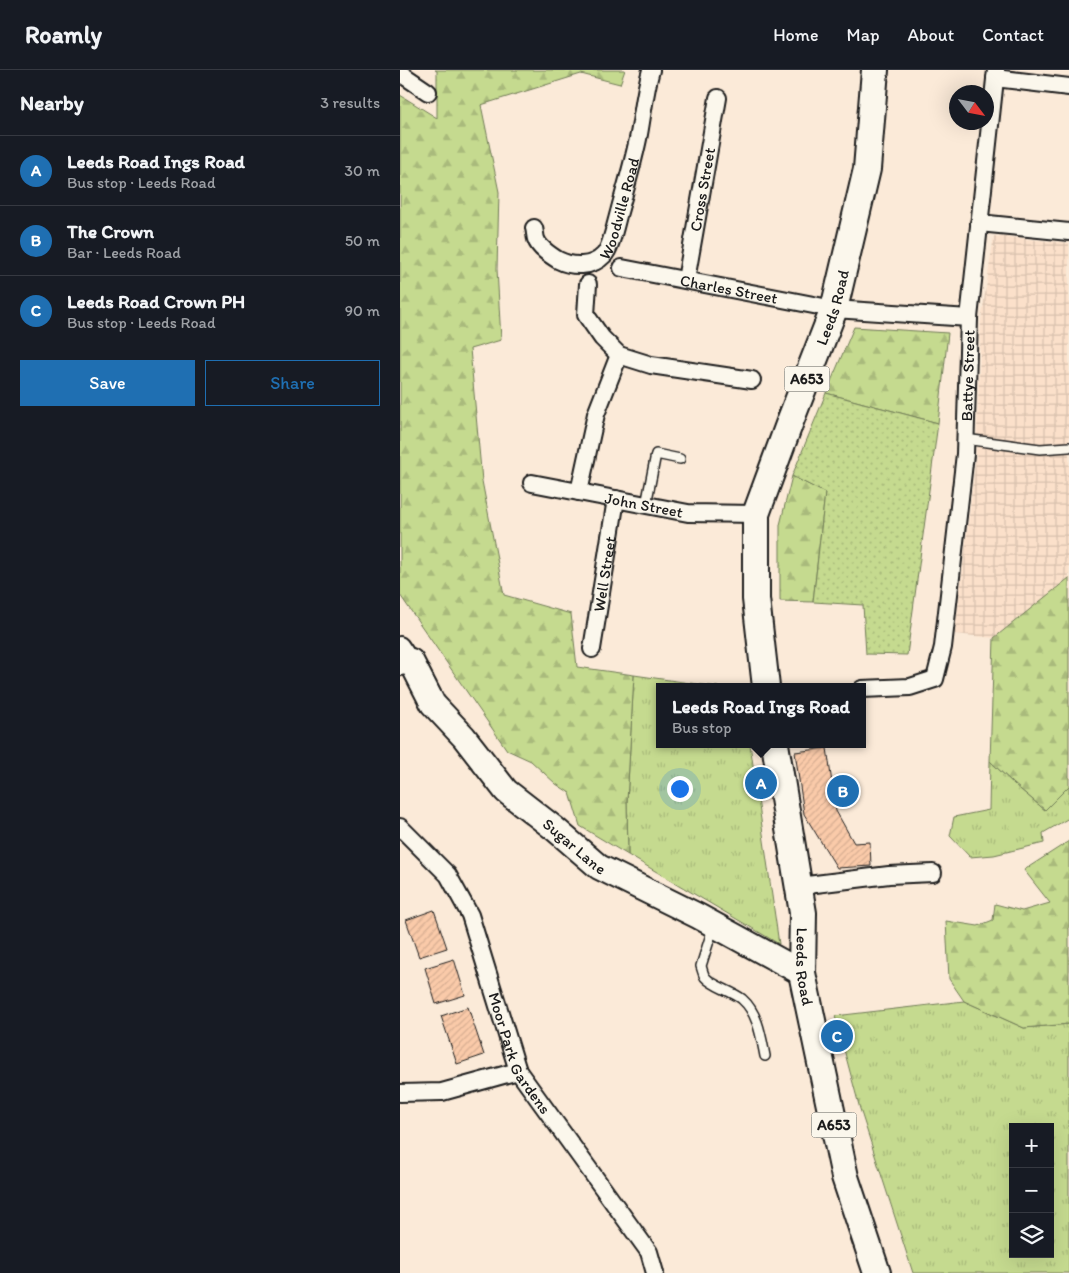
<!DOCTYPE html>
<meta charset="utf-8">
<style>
body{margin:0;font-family:Itim,sans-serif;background:#20242c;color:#f1f3f6}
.controls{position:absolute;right:15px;bottom:15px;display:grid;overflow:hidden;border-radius:0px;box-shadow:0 5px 20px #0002}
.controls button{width:45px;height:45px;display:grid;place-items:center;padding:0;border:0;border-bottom:1px solid #363941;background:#171b24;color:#f1f3f6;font:25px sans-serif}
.compass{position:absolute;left:549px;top:15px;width:45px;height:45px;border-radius:50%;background:#171b24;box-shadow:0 5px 20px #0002;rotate:122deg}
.you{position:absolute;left:279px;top:718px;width:18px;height:18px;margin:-12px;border:4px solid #fff;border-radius:50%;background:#1a73e8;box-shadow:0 0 0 8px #1a73e833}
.badge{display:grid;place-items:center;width:32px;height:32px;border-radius:50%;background:#1f6fb2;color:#fff;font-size:16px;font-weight:700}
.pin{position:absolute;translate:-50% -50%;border:2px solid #fff;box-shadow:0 1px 5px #0006}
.popup{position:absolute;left:256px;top:613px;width:210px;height:65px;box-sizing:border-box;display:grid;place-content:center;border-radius:0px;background:#171b24;filter:drop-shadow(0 1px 4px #0005);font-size:16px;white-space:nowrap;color:#9ea1a6}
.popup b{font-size:19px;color:#f1f3f6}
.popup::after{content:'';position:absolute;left:50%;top:100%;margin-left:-10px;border:10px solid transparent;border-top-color:#171b24}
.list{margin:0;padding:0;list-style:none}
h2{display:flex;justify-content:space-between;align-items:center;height:65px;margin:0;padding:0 20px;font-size:21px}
h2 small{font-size:16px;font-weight:400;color:#9ea1a6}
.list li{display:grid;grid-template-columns:32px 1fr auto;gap:15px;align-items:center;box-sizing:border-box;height:70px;padding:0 20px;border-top:1px solid #363941}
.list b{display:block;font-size:19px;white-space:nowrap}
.list p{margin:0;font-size:16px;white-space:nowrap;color:#9ea1a6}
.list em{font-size:16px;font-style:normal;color:#9ea1a6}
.actions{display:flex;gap:10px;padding:15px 20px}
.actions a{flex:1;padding:11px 0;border:1px solid #1f6fb2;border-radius:0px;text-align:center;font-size:18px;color:#1f6fb2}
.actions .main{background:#1f6fb2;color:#fff}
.icon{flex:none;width:28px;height:28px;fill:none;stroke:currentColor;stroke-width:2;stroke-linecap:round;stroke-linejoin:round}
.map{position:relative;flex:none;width:669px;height:1203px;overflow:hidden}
header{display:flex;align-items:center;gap:30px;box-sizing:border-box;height:70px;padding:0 25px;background:#171b24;border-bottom:1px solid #363941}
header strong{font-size:24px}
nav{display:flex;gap:28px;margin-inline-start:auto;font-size:18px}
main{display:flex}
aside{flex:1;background:#171b24}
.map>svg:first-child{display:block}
.industrial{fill:url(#industrial-grid)}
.grass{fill:url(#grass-tufts);stroke:#707b56;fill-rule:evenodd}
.forest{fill:url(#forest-firs);stroke:#707b56}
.park{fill:url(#park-dots);stroke:#707b56}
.building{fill:url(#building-hatch);stroke:#1c1c1c}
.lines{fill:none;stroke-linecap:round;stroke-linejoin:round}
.lane-casing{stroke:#1c1c1c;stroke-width:12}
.street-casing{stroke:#1c1c1c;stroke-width:20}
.secondary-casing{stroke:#1c1c1c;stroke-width:28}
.primary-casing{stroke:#1c1c1c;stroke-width:30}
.lane{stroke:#fbf7ec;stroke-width:9}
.street{stroke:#fbf7ec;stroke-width:16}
.secondary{stroke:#fbf7ec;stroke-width:24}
.primary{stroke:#fbf7ec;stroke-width:26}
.labels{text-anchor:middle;stroke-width:4;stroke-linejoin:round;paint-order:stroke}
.shield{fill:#fbf7ec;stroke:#5f5e5a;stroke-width:1}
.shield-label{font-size:15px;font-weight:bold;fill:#1c1c1c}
.street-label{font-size:16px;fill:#1c1c1c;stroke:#fbf7ec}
</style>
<header>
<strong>Roamly</strong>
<nav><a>Home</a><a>Map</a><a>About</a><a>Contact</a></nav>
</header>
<main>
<aside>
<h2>Nearby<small>3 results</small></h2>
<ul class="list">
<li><span class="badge">A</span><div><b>Leeds Road Ings Road</b><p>Bus stop · Leeds Road</p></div><em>30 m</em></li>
<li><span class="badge">B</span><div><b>The Crown</b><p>Bar · Leeds Road</p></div><em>50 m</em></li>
<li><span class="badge">C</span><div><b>Leeds Road Crown PH</b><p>Bus stop · Leeds Road</p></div><em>90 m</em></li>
</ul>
<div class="actions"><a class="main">Save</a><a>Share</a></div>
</aside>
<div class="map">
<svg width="669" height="1203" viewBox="0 0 669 1203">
<defs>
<pattern id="industrial-grid" width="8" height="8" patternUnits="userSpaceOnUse" patternTransform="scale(1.25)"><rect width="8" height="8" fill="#fbe0ca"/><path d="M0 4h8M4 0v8" fill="none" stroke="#d7c0ad"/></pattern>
<pattern id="grass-tufts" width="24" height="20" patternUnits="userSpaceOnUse" patternTransform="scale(1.25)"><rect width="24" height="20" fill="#c5da8f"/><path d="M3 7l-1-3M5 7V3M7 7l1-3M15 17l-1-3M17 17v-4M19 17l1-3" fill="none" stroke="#a9ba7b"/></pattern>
<pattern id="forest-firs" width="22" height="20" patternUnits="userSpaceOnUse" patternTransform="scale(1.25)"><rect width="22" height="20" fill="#c5da8f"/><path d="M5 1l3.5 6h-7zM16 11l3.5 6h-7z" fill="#a9ba7b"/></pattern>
<pattern id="park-dots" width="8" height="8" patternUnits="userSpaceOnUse" patternTransform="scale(1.25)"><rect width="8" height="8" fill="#c5da8f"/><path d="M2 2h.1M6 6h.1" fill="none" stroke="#a9ba7b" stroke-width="1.8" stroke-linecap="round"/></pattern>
<pattern id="building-hatch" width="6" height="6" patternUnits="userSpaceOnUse" patternTransform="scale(1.25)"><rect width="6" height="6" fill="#facaa9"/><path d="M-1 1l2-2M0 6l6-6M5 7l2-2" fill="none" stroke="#d6ad91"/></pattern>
</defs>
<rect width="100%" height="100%" fill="#fbead8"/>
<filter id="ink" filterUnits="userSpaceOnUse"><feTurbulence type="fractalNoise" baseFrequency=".02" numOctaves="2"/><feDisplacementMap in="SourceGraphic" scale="10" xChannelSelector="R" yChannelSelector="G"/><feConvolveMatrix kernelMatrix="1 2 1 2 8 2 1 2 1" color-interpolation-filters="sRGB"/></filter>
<g filter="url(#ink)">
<!-- industrial -->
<polygon class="industrial" points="594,166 669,173 669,508 594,568 555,564 576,387 581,250"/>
<!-- grass -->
<g class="grass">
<polygon points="234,605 318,617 260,617 260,674 350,674 379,874 228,785 227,732"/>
<polygon points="590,691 614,714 645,740 669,716 669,748 643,763 644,773 594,785 570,787 550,766 554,747 589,740"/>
<path d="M564 931 624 958 669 954V1203H513L460 1039 435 946ZM613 1057H650V1184H613Z"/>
</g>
<!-- forest -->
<g class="forest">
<polygon points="35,0 225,0 220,14 181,4 81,35 99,122 97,199 101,270 70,279 82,411 104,525 171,544 177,597 234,605 227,732 228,785 180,756 170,723 156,714 131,691 107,680 0,525 0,25 37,48 37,1"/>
<polygon points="454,257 548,263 538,353 426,323"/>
<polygon points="392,406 425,423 413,532 380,531 380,455"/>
<polygon points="669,508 669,716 645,740 614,714 590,691 594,568"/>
<polygon points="669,771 669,954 624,958 564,931 549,909 546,851 578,856 593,850 595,834 622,841 650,833 624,800"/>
</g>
<!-- park -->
<polygon class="park" points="426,323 538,353 507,585 466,584 463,535 413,532 425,423 392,406"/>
<!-- building -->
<g class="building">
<polygon points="427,678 436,741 454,773 470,772 471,796 437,798 404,744 395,682"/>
<polygon points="34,840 47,878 19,887 6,850"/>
<polygon points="54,889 65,925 36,934 25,898"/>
<polygon points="68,937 84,985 57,994 41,946"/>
</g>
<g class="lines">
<defs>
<g id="lane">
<polyline points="565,369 640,379 669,377"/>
<polyline points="246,435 256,384 280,389"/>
<path d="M314 855 301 896C302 899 303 904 305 907 312 916 332 921 342 929 358 943 361 966 365 986"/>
</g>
<g id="street">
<polyline points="0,3 28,22"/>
<polyline points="595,8 669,17"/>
<polyline points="579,153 669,162"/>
<path id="s1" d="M134 158C135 161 135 166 136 169 139 178 150 185 158 190 172 197 192 198 204 185 211 178 216 152 219 142 226 116 234 90 239 64 243 42 245 21 251 0"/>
<path id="s2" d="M222 198 434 239 569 248"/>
<path id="s3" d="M286 210 318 28"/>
<polyline points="188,214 186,245 202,268 219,285 251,295 352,310"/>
<path id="s4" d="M132 413 288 443 356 444"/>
<polyline points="179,422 196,344 219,285"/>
<polyline points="0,575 11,591"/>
<path id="s5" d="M192 579 216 429"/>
<path id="s6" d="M462 619 510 617 535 609 543 577 565 384 569 248 596 0"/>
<path id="s7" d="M0 757 48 805 70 845 118 1001 249 1182 255 1203"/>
<polyline points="399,816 489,805 533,803"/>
<polyline points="0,1023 42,1022 118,1001"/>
</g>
<g id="secondary">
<path id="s8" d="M0 593 11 591 33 634 64 667 106 721 155 759 199 797 298 846 402 903"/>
</g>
<g id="primary">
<path id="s9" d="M366 617 356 529V444L391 349 434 239 467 99 475 0"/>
<path id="s10" d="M375 674 403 843 402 903 445 1107 477 1203"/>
</g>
</defs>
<!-- lane casing -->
<use href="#lane" class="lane-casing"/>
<!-- street casing -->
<use href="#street" class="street-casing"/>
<!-- secondary casing -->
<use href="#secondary" class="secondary-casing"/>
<!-- primary casing -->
<use href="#primary" class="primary-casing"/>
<!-- lane -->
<use href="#lane" class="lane"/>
<!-- street -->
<use href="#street" class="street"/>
<!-- secondary -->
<use href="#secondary" class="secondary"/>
<!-- primary -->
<use href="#primary" class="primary"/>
</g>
</g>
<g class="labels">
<!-- shield labels -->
<g class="shield">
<rect x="384.5" y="296.5" width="45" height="25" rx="4"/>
<rect x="411.5" y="1042.5" width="45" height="25" rx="4"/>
</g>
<g class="shield-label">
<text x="407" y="314">A653</text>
<text x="434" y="1060">A653</text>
</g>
<!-- street labels -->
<g class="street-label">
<text dy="6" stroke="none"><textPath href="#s3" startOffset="92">Cross Street</textPath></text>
<text dy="6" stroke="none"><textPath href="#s1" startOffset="141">Woodville Road</textPath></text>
<text dy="6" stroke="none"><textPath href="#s2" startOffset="109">Charles Street</textPath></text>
<text dy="6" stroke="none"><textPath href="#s9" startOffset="394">Leeds Road</textPath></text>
<text dy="6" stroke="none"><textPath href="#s6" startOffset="380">Battye Street</textPath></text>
<text dy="6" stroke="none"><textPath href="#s4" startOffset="114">John Street</textPath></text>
<text dy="6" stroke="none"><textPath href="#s5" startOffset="76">Well Street</textPath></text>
<text dy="6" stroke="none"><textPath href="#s8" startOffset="261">Sugar Lane</textPath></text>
<text dy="6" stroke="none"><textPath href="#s10" startOffset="225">Leeds Road</textPath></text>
<text dy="6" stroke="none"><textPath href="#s7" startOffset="261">Moor Park Gardens</textPath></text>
</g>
</g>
</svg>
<div class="controls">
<button>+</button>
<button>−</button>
<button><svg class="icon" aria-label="layers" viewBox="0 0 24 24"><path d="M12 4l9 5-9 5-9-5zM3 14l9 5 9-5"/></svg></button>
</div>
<svg class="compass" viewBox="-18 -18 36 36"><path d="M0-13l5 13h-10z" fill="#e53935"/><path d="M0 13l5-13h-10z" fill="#9ea1a6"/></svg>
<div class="you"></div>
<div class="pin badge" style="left:361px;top:713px">A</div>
<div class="popup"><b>Leeds Road Ings Road</b>Bus stop</div>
<div class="pin badge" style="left:443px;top:721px">B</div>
<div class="pin badge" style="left:437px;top:966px">C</div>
</div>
</main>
